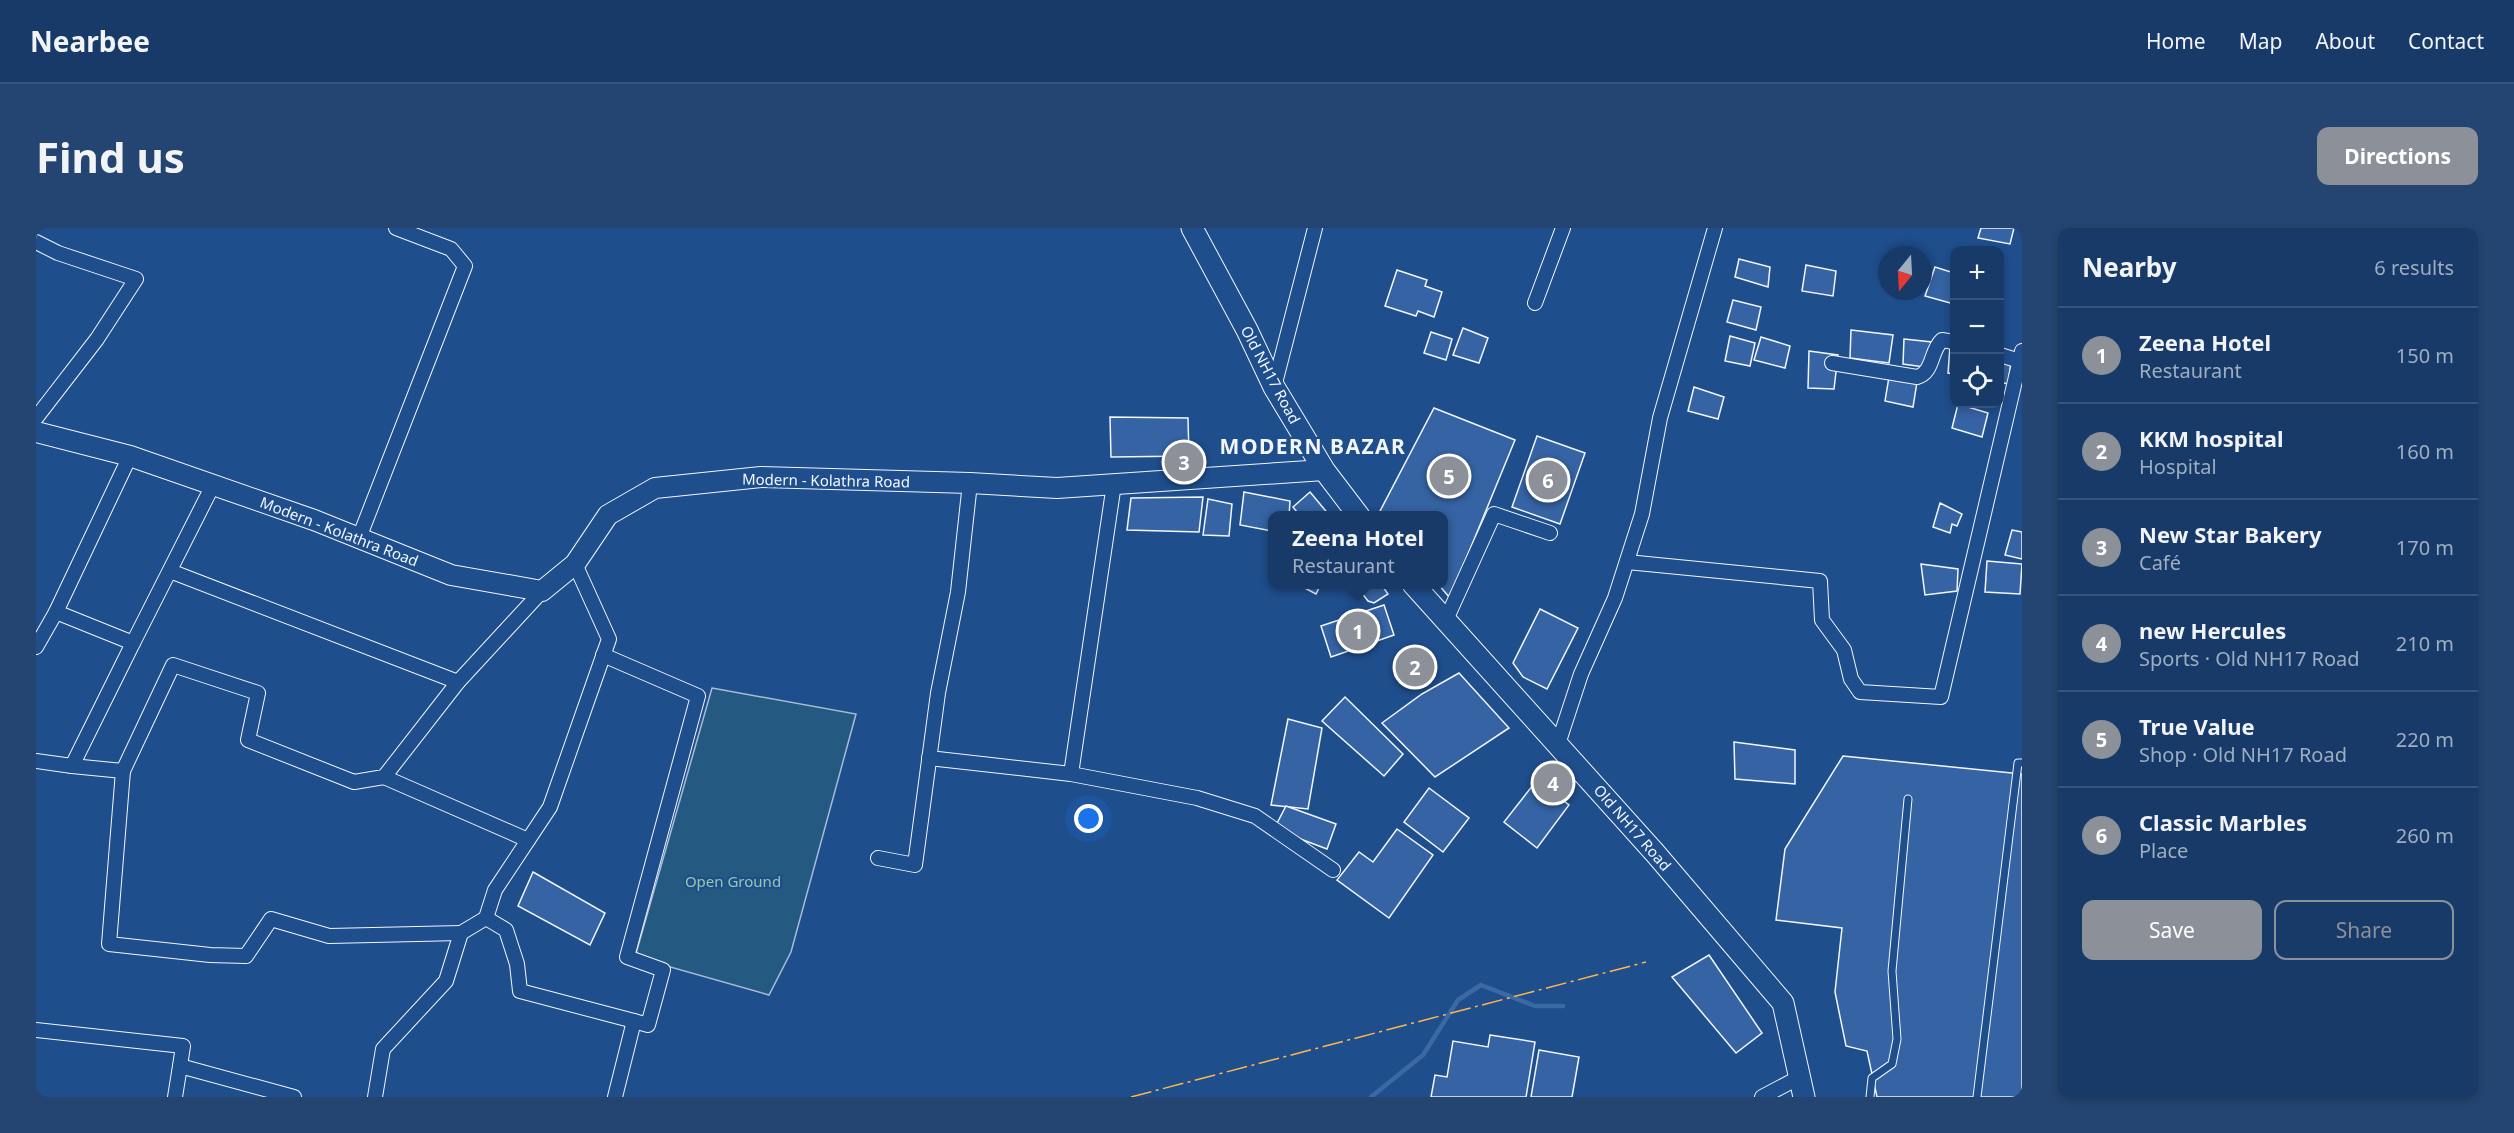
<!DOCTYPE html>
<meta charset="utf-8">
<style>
body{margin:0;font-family:"Noto Sans",sans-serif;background:#244571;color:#f1f3f6}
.controls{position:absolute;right:18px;top:18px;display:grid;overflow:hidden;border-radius:12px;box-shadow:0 3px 9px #0003}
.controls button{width:54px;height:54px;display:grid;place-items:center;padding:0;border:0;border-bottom:2px solid #36547d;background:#173a69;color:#f1f3f6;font:30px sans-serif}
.compass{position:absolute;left:1842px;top:18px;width:54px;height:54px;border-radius:50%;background:#173a69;box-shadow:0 3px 9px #0003;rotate:198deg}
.you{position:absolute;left:1053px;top:591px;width:21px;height:21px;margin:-15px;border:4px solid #fff;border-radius:50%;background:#1a73e8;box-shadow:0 0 0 9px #1a73e833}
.badge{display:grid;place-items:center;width:39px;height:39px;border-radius:50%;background:#8c9099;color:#fff;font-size:20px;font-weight:700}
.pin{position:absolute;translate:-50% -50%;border:3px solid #fff;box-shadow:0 2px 6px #0006}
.popup{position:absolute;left:1232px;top:283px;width:180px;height:78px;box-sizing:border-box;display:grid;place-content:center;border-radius:12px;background:#173a69;filter:drop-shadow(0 2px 4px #0005);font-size:20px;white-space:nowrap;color:#9eadc0}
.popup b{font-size:22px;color:#f1f3f6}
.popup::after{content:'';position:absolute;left:50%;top:100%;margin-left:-12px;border:12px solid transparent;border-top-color:#173a69}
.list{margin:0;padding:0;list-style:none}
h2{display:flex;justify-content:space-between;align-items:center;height:78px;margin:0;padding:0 24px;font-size:26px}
h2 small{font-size:20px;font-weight:400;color:#9eadc0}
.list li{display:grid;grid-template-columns:39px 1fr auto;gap:18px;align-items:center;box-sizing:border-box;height:96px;padding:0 24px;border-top:2px solid #36547d}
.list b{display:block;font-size:22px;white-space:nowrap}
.list p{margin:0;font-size:20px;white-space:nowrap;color:#9eadc0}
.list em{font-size:20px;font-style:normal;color:#9eadc0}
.actions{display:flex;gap:12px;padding:18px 24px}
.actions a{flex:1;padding:14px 0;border:2px solid #8c9099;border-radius:12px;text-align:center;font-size:21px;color:#8c9099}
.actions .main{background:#8c9099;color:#fff}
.icon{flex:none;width:33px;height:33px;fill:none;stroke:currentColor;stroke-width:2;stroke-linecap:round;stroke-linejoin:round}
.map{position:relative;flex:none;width:1986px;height:869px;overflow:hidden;border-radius:12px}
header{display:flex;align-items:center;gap:36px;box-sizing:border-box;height:84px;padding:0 30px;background:#173a69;border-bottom:2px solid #36547d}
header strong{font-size:28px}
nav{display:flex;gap:33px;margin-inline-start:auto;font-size:21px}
.intro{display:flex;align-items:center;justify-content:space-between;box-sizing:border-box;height:144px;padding:0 36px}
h1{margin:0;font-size:42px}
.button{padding:15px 27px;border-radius:12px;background:#8c9099;color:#fff;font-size:21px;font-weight:700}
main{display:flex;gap:36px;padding:0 36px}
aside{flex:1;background:#173a69;border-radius:12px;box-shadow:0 3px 9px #0003}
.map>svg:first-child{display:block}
.green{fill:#245a82;stroke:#a8bbd7;stroke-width:1.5}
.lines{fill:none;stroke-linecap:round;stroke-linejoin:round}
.stream{stroke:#3b69a3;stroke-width:4.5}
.building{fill:#3563a3;stroke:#f2f6ff;stroke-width:1.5}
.lane-casing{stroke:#f2f6ff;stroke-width:9}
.street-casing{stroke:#f2f6ff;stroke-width:16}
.secondary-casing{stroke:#f2f6ff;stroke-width:22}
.primary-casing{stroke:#f2f6ff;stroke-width:23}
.lane{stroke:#1f4e8c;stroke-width:7}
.street{stroke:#1f4e8c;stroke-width:14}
.secondary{stroke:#1f4e8c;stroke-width:20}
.primary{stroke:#1f4e8c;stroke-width:21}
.power{stroke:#ffb74d;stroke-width:1.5;stroke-dasharray:21 4.5 3 4.5;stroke-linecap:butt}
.labels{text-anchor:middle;stroke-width:4.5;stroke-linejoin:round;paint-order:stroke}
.street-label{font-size:15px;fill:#f2f6ff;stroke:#1f4e8c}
.park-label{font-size:15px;fill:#97c8a6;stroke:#1f4e8c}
.district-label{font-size:21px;font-weight:bold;letter-spacing:1.5px;fill:#f2f6ff;stroke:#1f4e8c}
</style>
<header>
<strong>Nearbee</strong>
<nav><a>Home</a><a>Map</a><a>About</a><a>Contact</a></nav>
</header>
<div class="intro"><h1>Find us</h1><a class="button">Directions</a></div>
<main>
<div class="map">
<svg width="1986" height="869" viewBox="0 0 1986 869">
<rect width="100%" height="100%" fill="#1f4e8c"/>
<!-- green -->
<polygon class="green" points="676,460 820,486 755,724 733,767 599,729"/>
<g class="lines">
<!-- stream -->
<polyline class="stream" points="1335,869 1387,827 1422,772 1445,757 1499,778 1527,778"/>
</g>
<!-- building -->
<g class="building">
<polygon points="1945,0 1978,0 1974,16 1942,10"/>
<polygon points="1703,31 1734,39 1732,59 1699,49"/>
<polygon points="1770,37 1800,43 1797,68 1766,63"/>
<polygon points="1899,39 1918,45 1918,76 1889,68"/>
<polygon points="1361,42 1391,52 1389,58 1406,64 1398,89 1382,83 1380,88 1349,78"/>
<polygon points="1697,72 1725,79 1720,102 1691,94"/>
<polygon points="1427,100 1452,110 1443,135 1417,127"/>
<polygon points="1815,102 1857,107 1853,135 1814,130"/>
<polygon points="1395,104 1416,111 1410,132 1388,125"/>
<polygon points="1694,108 1719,115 1714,138 1689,133"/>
<polygon points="1725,109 1754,118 1749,140 1718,132"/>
<polygon points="1868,111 1896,114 1895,140 1867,136"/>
<polygon points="1914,118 1918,119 1918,146 1912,145"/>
<polygon points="1773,123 1802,127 1798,161 1772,160"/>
<polygon points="1964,132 1975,134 1972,156 1964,154"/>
<polygon points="1853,149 1881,154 1877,179 1849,173"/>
<polygon points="1658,159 1688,169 1682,191 1652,183"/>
<polygon points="1922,176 1952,185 1946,209 1916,200"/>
<polygon points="1398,180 1479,212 1414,370 1402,356 1408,356 1408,288 1345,288 1343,285"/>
<polygon points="1074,189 1152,190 1153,228 1075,229"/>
<polygon points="1501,208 1549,225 1524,296 1476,279"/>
<polygon points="1208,264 1254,273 1253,288 1236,288 1236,303 1204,297"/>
<polygon points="1274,264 1294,288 1264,288 1257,279"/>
<polygon points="1167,269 1163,304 1091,302 1095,270"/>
<polygon points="1172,271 1196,276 1193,308 1167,307"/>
<polygon points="1904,275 1926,286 1921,298 1916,296 1914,305 1897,299"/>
<polygon points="1976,302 1986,304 1986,331 1969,327"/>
<polygon points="1951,333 1986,336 1984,366 1949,364"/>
<polygon points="1885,336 1922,341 1921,363 1889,367"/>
<polygon points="1261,356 1285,356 1280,366"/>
<polygon points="1319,356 1345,356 1352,366 1338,375 1332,373"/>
<polygon points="1348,377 1358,407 1295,429 1285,398"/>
<polygon points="1504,381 1542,400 1511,461 1487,449 1477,435"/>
<polygon points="1423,445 1473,500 1399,549 1346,495 1386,466"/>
<polygon points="1309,469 1367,526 1348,548 1286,493"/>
<polygon points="1252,491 1286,500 1272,581 1235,577"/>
<polygon points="1698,514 1759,522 1759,556 1699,551"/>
<polygon points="1807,528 1986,546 1986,869 1841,869 1831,823 1810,818 1799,764 1806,700 1740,692 1749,621"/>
<polygon points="1501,552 1533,577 1501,620 1468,594"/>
<polygon points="1393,560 1433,590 1407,624 1368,594"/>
<polygon points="1250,578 1300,596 1291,621 1238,601"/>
<polygon points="1361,601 1397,627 1353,690 1301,652 1323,624 1337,634"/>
<polygon points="497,644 569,685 554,717 482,678"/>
<polygon points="1673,727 1726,805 1700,825 1636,749"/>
<polygon points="1454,807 1499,814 1490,869 1395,869 1399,847 1411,849 1417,813 1452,819"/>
<polygon points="1503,822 1543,829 1536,869 1495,869"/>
</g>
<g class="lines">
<defs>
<g id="lane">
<polyline points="1834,869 1836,850 1856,836 1861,811 1856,743 1872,571"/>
<polyline points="1941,869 1982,535 1986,535"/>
</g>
<g id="street">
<polyline points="0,14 22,25 100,51 61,111 0,190"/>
<polyline points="1499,75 1527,0"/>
<polyline points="1964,127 1984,133"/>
<path d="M1796 135 1881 149C1898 144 1894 123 1906 112L1918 114"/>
<polyline points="1238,159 1279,0"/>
<polyline points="94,228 20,384 97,415 36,538 87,543 137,437 222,465 212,512 318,554 348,549 422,454 506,363"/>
<polyline points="323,310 429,38 415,21 360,0"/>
<polyline points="1591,334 1784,353 1786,392 1808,422 1815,451 1824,464 1905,469 1986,123"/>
<polyline points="539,336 573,411 514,579 459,662 450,690 470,702 481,736 484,763 598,793 579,869"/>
<polyline points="134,343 422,454"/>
<polyline points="1409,394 1458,286 1514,305"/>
<polyline points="97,415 177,257"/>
<polyline points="0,419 20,384"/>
<polyline points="567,427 662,468 591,729 627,742 612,797 598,793"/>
<polyline points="1522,516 1545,446 1579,370 1606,286 1624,190 1679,0"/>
<polyline points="893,530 1035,546 1078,256"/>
<polyline points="0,533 36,538"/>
<polyline points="87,543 73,716 174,727 210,728 235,691 293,708 425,705"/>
<polyline points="1035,546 1161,570 1219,588 1297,642"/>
<polyline points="348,549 492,612"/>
<polyline points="842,630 879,637 902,465 922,364 934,255"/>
<polyline points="0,802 147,818 144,838"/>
<polyline points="139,869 144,838 258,869"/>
<polyline points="339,869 347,821 410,753 425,705 450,690"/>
<polyline points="1726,869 1764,849"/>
</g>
<polyline id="secondary" points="0,204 94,228 278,292 415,347 506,363 539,336 572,287 619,260 725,249 934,255 1021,260 1288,242"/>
<g id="primary">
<polyline points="1156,0 1211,102 1238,159 1288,242 1323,288"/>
<polyline points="1377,356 1619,625 1747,775 1768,869"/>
</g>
</defs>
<!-- lane casing -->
<use href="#lane" class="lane-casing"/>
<!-- street casing -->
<use href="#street" class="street-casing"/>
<!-- secondary casing -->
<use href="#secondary" class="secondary-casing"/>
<!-- primary casing -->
<use href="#primary" class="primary-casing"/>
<!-- lane -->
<use href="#lane" class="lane"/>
<!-- street -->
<use href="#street" class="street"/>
<!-- secondary -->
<use href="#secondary" class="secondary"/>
<!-- primary -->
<use href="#primary" class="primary"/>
<!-- power -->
<polyline class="power" points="1095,869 1610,734"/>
</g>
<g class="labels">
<!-- street labels -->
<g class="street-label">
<text transform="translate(1234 147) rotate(62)" y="5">Old NH17 Road</text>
<text transform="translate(790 253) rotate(1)" y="5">Modern - Kolathra Road</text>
<text transform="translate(303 304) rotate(21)" y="5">Modern - Kolathra Road</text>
<text transform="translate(1596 600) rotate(49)" y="5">Old NH17 Road</text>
</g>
<!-- park labels -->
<g class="park-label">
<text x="697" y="659">Open Ground</text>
</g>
<!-- district labels -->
<g class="district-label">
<text x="1277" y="226">MODERN BAZAR</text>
</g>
</g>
</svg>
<div class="controls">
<button>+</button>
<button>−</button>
<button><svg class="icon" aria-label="locate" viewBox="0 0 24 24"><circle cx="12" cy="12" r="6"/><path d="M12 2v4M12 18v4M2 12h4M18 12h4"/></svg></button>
</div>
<svg class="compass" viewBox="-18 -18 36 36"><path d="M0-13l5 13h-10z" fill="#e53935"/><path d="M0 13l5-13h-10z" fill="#9eadc0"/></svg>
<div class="you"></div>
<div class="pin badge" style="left:1322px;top:403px">1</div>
<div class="popup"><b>Zeena Hotel</b>Restaurant</div>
<div class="pin badge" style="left:1379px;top:439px">2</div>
<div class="pin badge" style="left:1148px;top:234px">3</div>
<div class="pin badge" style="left:1517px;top:555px">4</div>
<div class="pin badge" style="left:1413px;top:248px">5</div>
<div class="pin badge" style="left:1512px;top:252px">6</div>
</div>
<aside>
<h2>Nearby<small>6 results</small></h2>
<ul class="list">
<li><span class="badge">1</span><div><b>Zeena Hotel</b><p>Restaurant</p></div><em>150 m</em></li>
<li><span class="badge">2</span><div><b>KKM hospital</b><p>Hospital</p></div><em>160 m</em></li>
<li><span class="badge">3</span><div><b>New Star Bakery</b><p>Café</p></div><em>170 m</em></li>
<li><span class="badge">4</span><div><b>new Hercules</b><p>Sports · Old NH17 Road</p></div><em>210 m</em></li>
<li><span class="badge">5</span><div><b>True Value</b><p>Shop · Old NH17 Road</p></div><em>220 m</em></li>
<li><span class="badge">6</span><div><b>Classic Marbles</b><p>Place</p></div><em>260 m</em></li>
</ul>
<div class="actions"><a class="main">Save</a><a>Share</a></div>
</aside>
</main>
